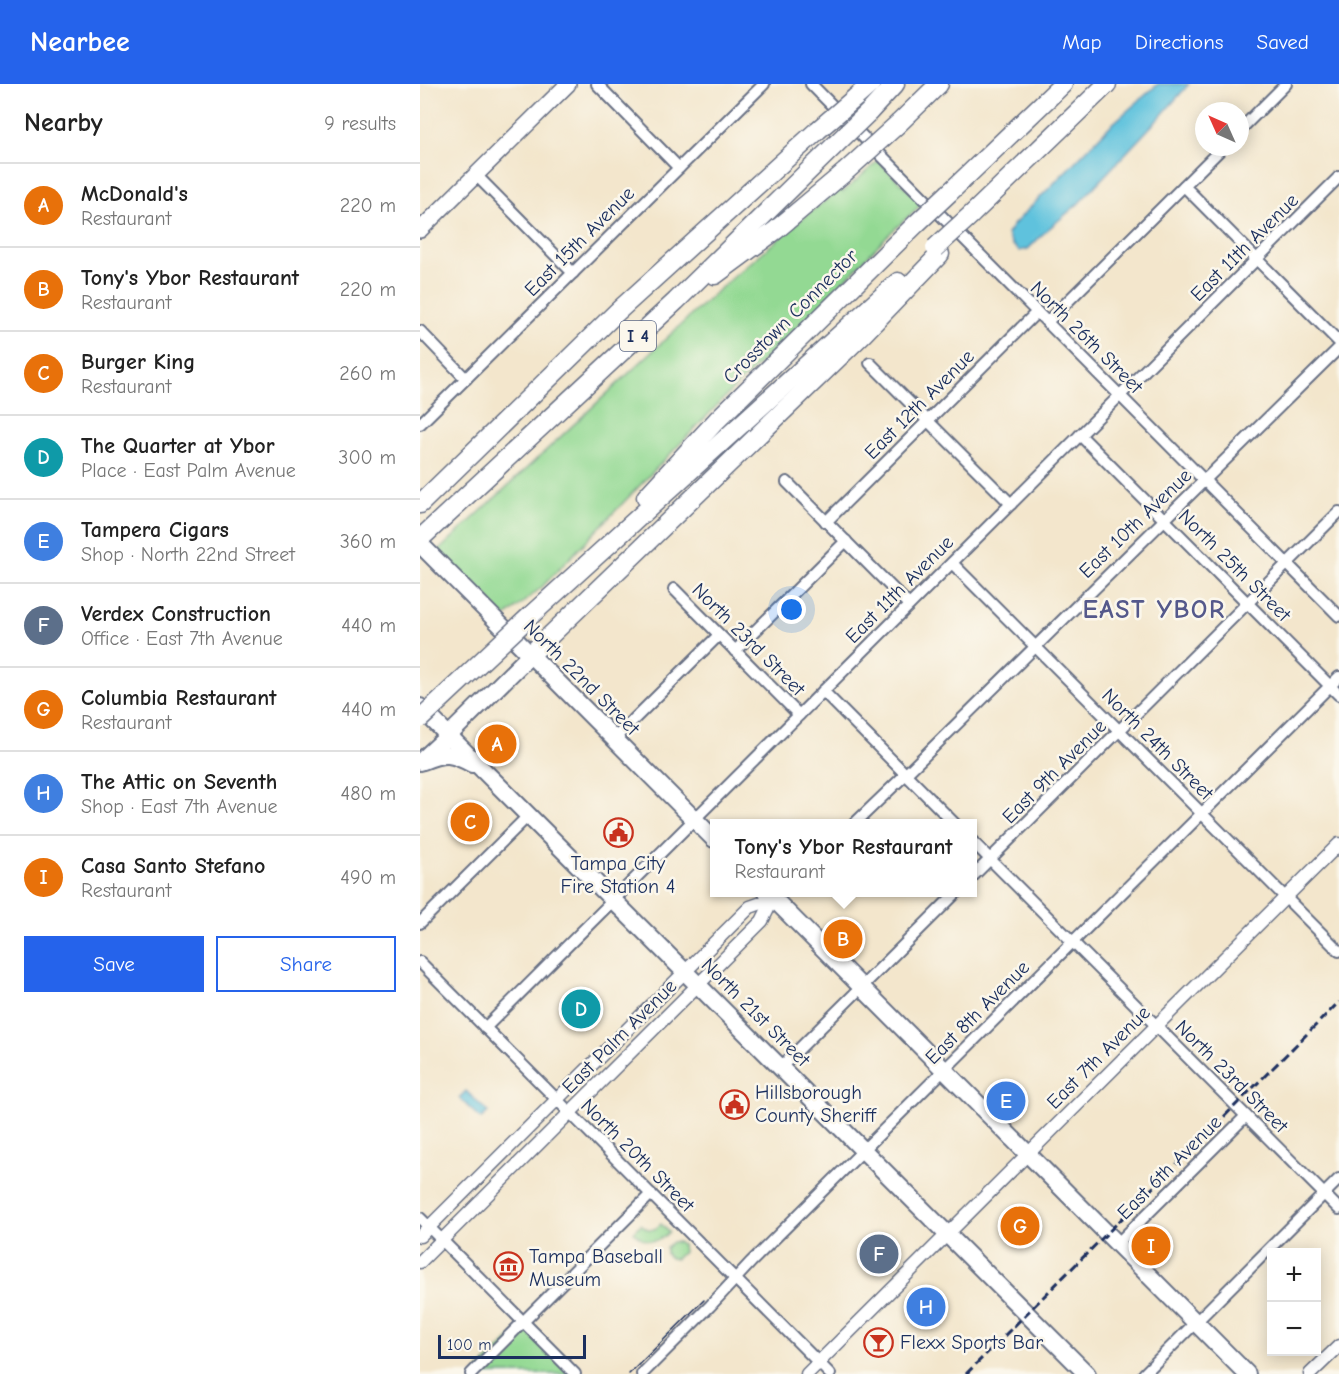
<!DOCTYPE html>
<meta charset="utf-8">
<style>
body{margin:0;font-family:"Comic Neue",sans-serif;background:#f2f2f2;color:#222}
.controls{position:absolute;right:18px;bottom:18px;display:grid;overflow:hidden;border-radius:0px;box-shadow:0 3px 15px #0003}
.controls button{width:54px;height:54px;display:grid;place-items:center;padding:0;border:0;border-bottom:2px solid #e0e0e0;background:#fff;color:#222;font:30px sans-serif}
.compass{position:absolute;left:775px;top:18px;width:54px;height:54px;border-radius:50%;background:#fff;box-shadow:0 3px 15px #0003;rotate:315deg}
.scale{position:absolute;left:18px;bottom:15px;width:148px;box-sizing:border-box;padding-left:6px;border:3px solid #1b2f5e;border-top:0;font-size:16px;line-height:21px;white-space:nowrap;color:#1b2f5e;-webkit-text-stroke:4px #fbf7ec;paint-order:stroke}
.you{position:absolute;left:372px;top:526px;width:21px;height:21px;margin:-15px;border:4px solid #fff;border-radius:50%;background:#1a73e8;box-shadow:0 0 0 9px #1a73e833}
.badge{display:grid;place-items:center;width:39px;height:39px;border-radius:50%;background:#2563eb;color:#fff;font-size:20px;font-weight:700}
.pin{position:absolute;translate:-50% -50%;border:3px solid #fff;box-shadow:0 2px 6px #0006}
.popup{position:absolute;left:290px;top:735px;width:267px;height:78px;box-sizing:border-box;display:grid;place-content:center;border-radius:0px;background:#fff;filter:drop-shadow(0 2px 4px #0005);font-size:20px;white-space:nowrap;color:#767676}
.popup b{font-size:22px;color:#222}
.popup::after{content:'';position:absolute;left:50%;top:100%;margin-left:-12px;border:12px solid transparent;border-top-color:#fff}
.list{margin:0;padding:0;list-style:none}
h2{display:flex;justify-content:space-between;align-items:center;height:78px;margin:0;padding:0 24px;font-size:26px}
h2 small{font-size:20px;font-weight:400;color:#767676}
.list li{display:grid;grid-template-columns:39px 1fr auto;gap:18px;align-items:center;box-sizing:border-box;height:84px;padding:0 24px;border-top:2px solid #e0e0e0}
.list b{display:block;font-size:22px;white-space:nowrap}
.list p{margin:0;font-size:20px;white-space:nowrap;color:#767676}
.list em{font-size:20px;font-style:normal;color:#767676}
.actions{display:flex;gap:12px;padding:18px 24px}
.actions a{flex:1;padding:14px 0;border:2px solid #2563eb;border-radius:0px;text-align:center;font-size:21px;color:#2563eb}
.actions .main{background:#2563eb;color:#fff}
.map{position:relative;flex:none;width:919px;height:1290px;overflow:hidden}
header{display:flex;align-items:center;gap:36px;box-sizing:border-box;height:84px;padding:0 30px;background:#2563eb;color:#fff}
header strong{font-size:28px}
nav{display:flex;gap:33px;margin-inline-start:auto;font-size:21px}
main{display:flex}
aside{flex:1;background:#fff}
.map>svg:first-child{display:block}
.green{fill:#93d993;stroke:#578478;stroke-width:1.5}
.water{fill:#5fc2dd;stroke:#3d789e;stroke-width:1.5}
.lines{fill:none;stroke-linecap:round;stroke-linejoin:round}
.minor-casing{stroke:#676f84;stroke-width:14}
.tertiary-casing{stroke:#676f84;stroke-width:15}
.secondary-casing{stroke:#676f84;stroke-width:18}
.primary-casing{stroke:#676f84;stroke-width:20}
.motorway-casing{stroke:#676f84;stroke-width:21}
.minor{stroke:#fff;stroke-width:10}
.tertiary{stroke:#fff;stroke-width:12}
.secondary{stroke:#fff;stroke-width:15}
.primary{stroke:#fff;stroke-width:16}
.motorway{stroke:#fff;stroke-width:18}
.tram{stroke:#1b2f5e;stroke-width:1.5}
.rail{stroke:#1b2f5e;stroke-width:3;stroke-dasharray:9 4.5;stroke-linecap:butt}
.motorway-bridge-casing{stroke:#676f84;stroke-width:21;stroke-linecap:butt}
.motorway-bridge{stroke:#fff;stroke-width:18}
.labels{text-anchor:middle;stroke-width:5;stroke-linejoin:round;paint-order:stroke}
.shield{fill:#fbf7ec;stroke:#5e6b89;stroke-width:1.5}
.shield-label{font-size:18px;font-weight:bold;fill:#1b2f5e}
.street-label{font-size:20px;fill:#1b2f5e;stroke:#fbf7ec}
.poi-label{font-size:20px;fill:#1b2f5e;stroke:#fbf7ec;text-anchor:start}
.district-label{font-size:26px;font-weight:bold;letter-spacing:1.5px;fill:#55598b;stroke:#fbf7ec}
</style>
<header>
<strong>Nearbee</strong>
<nav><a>Map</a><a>Directions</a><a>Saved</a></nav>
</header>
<main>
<aside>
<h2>Nearby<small>9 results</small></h2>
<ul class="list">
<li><span class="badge" style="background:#e8710a">A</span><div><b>McDonald's</b><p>Restaurant</p></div><em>220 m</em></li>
<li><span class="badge" style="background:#e8710a">B</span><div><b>Tony's Ybor Restaurant</b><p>Restaurant</p></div><em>220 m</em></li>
<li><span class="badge" style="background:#e8710a">C</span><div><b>Burger King</b><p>Restaurant</p></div><em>260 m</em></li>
<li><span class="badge" style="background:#0f9aa8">D</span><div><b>The Quarter at Ybor</b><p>Place · East Palm Avenue</p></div><em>300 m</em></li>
<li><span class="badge" style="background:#3f7fe0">E</span><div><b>Tampera Cigars</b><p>Shop · North 22nd Street</p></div><em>360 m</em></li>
<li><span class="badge" style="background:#5c6f8a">F</span><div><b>Verdex Construction</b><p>Office · East 7th Avenue</p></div><em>440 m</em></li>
<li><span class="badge" style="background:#e8710a">G</span><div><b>Columbia Restaurant</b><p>Restaurant</p></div><em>440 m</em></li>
<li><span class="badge" style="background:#3f7fe0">H</span><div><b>The Attic on Seventh</b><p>Shop · East 7th Avenue</p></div><em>480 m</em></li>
<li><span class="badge" style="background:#e8710a">I</span><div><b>Casa Santo Stefano</b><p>Restaurant</p></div><em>490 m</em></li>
</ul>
<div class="actions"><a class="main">Save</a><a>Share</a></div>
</aside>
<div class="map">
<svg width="919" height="1290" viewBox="0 0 919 1290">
<rect width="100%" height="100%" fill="#fbf7ec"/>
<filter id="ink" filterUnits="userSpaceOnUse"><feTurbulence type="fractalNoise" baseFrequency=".0167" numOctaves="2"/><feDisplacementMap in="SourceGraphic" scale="12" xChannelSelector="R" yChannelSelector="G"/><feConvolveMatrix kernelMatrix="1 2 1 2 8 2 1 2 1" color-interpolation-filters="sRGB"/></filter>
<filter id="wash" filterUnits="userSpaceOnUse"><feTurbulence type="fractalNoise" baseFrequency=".008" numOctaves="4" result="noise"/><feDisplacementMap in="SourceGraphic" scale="24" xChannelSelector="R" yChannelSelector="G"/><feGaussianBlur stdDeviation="1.35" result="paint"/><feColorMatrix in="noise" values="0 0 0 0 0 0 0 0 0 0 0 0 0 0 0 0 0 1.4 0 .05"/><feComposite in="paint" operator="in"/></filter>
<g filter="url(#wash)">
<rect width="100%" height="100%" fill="#f3e6cc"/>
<!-- green -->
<g class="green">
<polygon points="458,77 502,120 466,153 407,215 311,307 122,503 83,535 18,467 296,208 378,138 420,105 423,108"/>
<path d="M221 1140C229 1148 234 1147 241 1140L249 1148C237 1160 226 1160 214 1148Z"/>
<polygon points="252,1158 258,1158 262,1161 263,1168 256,1175 250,1174 246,1170 246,1164"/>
<polygon points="104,1240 152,1290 55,1290"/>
</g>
<!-- water -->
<g class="water">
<polygon points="738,0 769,0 740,33 658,120 626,147 608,165 599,167 592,160 587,150 594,140 690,42"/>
<polygon points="46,1007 68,1028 61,1035 39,1014"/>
</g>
</g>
<g filter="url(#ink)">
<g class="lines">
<defs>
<g id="minor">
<polyline points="177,0 259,84"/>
<polyline points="391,0 451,61 919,532"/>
<polyline points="820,46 866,0"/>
<polyline points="56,91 153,189"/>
<polyline points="764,102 919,258"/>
<polyline points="627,238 803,63"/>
<polyline points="0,247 46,295"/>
<polyline points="450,279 591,420"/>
<polyline points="0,340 344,0"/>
<polyline points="660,351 919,611"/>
<polyline points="367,398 489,521"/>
<polyline points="406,438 617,228"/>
<polyline points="532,479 919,867"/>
<polyline points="254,505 379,631"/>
<polyline points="315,567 426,457"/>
<polyline points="403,607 535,740"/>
<polyline points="194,655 299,551"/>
<polyline points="434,740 486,690 919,264"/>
<polyline points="552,757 919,1125"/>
<polyline points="552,793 919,428"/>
<polyline points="0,839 108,732"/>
<polyline points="0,878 410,1290"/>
<polyline points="65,944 919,93"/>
<polyline points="361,983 537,808"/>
<polyline points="0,1134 155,1290"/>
<polyline points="697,1160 826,1032"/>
<polyline points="51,1290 231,1110"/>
<polyline points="222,1290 290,1222 331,1178 919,593"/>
<polyline points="724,1290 919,1095"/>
</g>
<g id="tertiary">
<polyline points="0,1152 330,823 353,815"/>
<polyline points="0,1178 342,837 353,815"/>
<polyline points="387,1290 919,760"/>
<polyline points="890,1290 919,1262"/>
</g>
<polyline id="secondary" points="0,146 148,0"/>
<g id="primary">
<polyline points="0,460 294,755"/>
<polyline points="0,623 667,1290"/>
<path d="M3 677C25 668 32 669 52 680"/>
<polyline points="0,678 28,652 110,571"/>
<polyline points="347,808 827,1290"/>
</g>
<g id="motorway">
<polyline points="435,14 451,0"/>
<polyline points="449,28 475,0"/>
<polyline points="479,39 519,0"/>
<polyline points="529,109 643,0"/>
<polyline points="551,131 687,0"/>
<polyline points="295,191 356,146 425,88"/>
<polyline points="226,413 297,336 496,140"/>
<polyline points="0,420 197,228 398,46"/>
<polyline points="0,455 256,217 416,60"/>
<polyline points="110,532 478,198"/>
<polyline points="110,571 443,250 520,170"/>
</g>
</defs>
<!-- minor casing -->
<use href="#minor" class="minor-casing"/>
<!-- tertiary casing -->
<use href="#tertiary" class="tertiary-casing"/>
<!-- secondary casing -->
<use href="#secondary" class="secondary-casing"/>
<!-- primary casing -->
<use href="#primary" class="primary-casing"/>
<!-- motorway casing -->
<use href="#motorway" class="motorway-casing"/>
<!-- minor -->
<use href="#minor" class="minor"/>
<!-- tertiary -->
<use href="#tertiary" class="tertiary"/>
<!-- secondary -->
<use href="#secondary" class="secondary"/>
<!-- primary -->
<use href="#primary" class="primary"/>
<!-- motorway -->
<use href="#motorway" class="motorway"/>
<!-- tram -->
<polyline class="tram" points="209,1290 284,1216"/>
<!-- rail -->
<polyline class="rail" points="546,1290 919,918"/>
<defs>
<g id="motorway-bridge">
<polyline points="398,46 435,14"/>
<polyline points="416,60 449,28"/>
<polyline points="425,88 479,39"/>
<polyline points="496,140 529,109"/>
<polyline points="515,164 551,131"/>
<polyline points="0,635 110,532"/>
</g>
</defs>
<!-- motorway-bridge casing -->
<use href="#motorway-bridge" class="motorway-bridge-casing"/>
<!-- motorway-bridge -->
<use href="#motorway-bridge" class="motorway-bridge"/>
</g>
</g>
<!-- icons -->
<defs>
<symbol id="civic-ring" viewBox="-11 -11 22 22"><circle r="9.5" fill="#fbf7ec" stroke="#c8321e" stroke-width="1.5"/><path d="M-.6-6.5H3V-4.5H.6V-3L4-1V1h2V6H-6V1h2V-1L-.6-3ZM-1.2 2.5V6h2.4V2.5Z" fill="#c8321e"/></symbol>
<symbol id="museum-ring" viewBox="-11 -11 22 22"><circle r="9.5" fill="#fbf7ec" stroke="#c8321e" stroke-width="1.5"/><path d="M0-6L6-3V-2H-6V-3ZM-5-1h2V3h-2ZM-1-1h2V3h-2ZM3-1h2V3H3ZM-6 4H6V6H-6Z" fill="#c8321e"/></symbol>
<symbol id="bar-ring" viewBox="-11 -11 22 22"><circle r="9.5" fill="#fbf7ec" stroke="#c8321e" stroke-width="1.5"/><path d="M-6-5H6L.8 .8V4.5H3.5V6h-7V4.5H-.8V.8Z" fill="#c8321e"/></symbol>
</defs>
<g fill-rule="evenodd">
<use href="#civic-ring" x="182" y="732" width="33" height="33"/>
<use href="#civic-ring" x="298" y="1004" width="33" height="33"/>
<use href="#museum-ring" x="72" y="1166" width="33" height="33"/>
<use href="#bar-ring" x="442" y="1242" width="33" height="33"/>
</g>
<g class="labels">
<!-- shield labels -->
<rect class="shield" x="200" y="237" width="36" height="30" rx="4.5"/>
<g class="shield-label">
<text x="218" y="258">I 4</text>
</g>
<!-- street labels -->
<g class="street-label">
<text transform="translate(159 157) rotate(-45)" y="7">East 15th Avenue</text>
<text transform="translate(824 163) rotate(-45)" y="7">East 11th Avenue</text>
<text transform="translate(370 232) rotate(-45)" y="7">Crosstown Connector</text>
<text transform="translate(667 253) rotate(45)" y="7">North 26th Street</text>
<text transform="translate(499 320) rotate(-45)" y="7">East 12th Avenue</text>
<text transform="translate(715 439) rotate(-44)" y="7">East 10th Avenue</text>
<text transform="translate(815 481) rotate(45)" y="7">North 25th Street</text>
<text transform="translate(479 505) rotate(-45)" y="7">East 11th Avenue</text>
<text transform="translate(329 555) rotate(45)" y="7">North 23rd Street</text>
<text transform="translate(162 593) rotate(45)" y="7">North 22nd Street</text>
<text transform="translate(738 660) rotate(45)" y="7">North 24th Street</text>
<text transform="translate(634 687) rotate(-45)" y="7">East 9th Avenue</text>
<text transform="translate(336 928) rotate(45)" y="7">North 21st Street</text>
<text transform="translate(557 928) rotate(-45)" y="7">East 8th Avenue</text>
<text transform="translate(199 952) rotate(-45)" y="7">East Palm Avenue</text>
<text transform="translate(678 973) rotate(-45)" y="7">East 7th Avenue</text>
<text transform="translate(812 992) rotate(45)" y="7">North 23rd Street</text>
<text transform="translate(218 1071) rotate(45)" y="7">North 20th Street</text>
<text transform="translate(749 1083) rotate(-45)" y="7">East 6th Avenue</text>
</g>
<!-- poi labels -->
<g class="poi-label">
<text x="198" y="786" text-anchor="middle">Tampa City<tspan x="198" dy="23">Fire Station 4</tspan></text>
<text x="335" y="1015">Hillsborough<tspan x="335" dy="23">County Sheriff</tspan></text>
<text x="109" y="1179">Tampa Baseball<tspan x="109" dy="23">Museum</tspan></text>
<text x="480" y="1265">Flexx Sports Bar</text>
</g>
<!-- district labels -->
<g class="district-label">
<text x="734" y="534">EAST YBOR</text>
</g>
</g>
</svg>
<div class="controls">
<button>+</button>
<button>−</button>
</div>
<svg class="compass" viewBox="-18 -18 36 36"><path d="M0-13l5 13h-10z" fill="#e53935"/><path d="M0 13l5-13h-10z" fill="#767676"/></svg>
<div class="scale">100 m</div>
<div class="you"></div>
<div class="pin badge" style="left:77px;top:660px;background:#e8710a">A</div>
<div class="pin badge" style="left:423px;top:855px;background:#e8710a">B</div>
<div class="popup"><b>Tony's Ybor Restaurant</b>Restaurant</div>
<div class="pin badge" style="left:50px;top:738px;background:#e8710a">C</div>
<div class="pin badge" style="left:161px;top:925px;background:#0f9aa8">D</div>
<div class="pin badge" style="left:586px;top:1017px;background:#3f7fe0">E</div>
<div class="pin badge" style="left:459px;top:1170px;background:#5c6f8a">F</div>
<div class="pin badge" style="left:600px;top:1142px;background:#e8710a">G</div>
<div class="pin badge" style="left:506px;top:1223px;background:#3f7fe0">H</div>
<div class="pin badge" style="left:731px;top:1162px;background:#e8710a">I</div>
</div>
</main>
